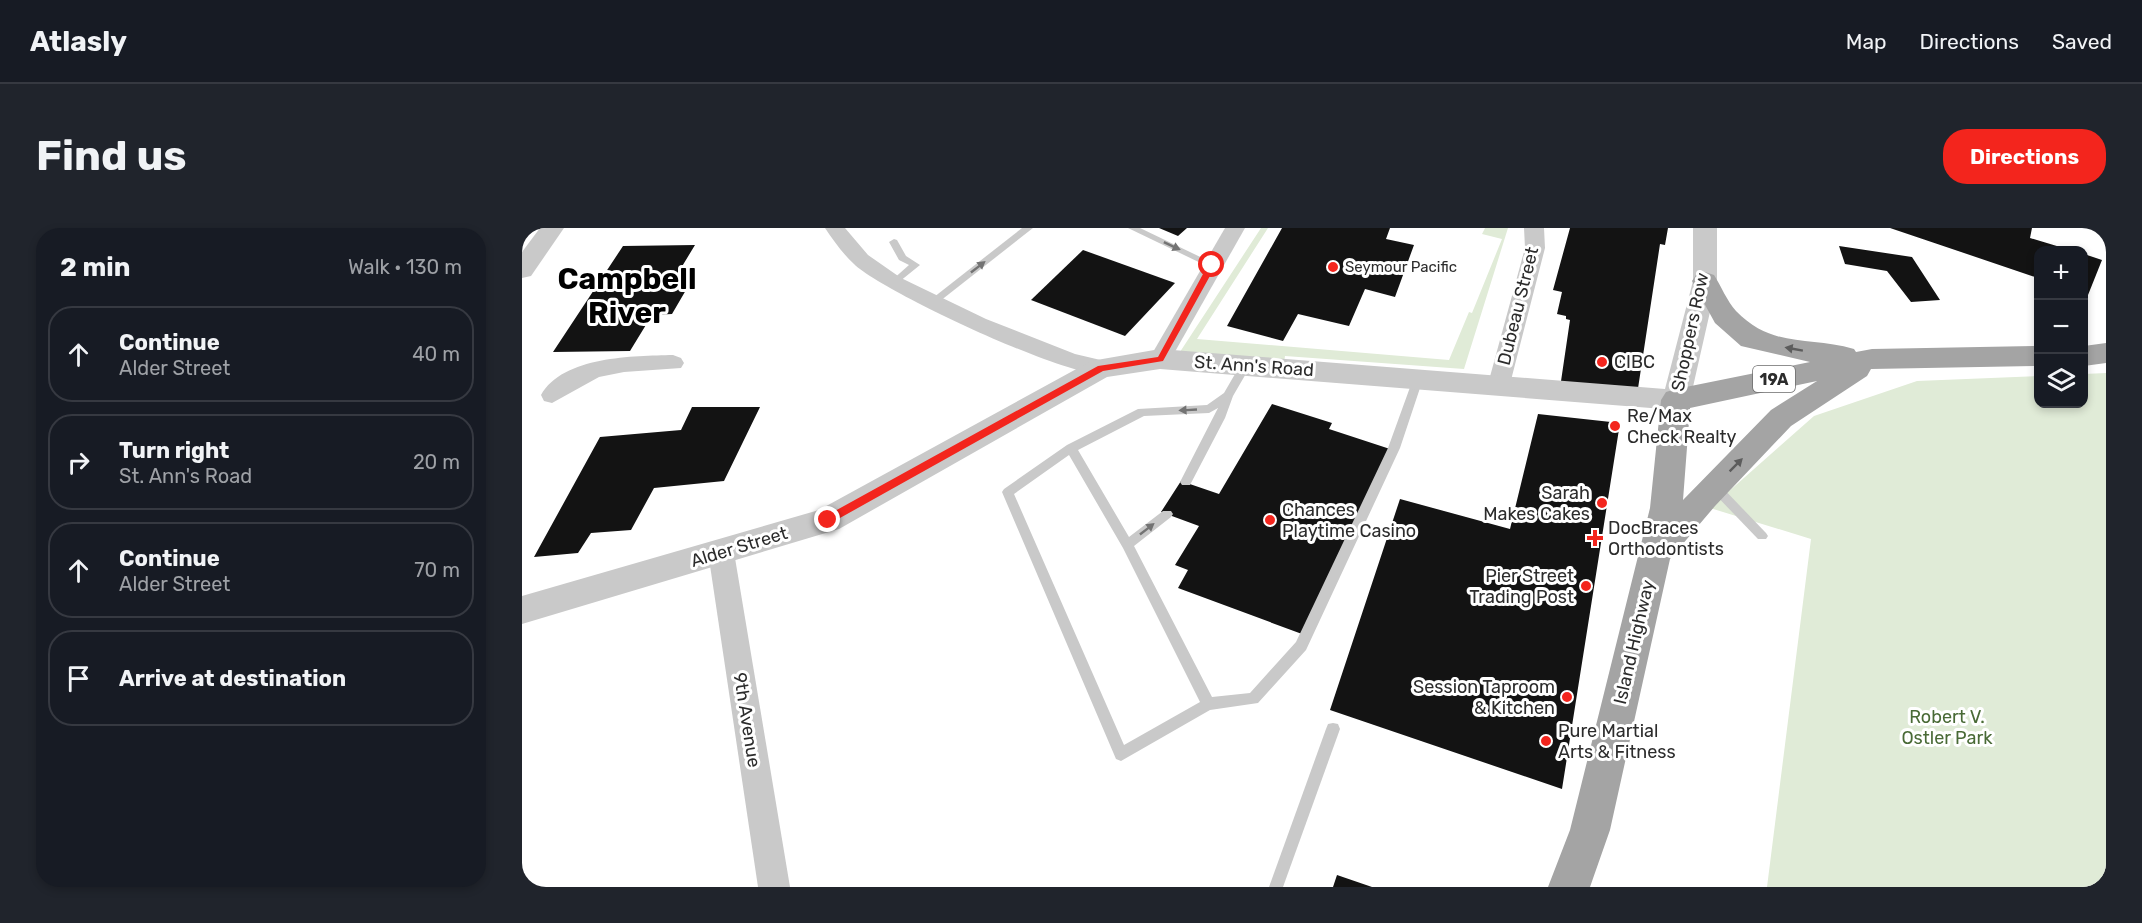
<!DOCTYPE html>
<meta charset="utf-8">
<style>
body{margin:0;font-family:Rubik,sans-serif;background:#20242c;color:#f1f3f6}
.controls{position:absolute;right:18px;top:18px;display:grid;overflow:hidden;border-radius:12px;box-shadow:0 3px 9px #0003}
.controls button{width:54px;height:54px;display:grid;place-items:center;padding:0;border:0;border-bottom:2px solid #363941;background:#171b24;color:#f1f3f6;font:30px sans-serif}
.stop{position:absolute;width:18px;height:18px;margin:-14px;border:4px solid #f3251d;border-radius:50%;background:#fff}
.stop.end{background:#f3251d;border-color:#fff;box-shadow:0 2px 6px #0008}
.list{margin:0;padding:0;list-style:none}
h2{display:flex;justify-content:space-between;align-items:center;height:78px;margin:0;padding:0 24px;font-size:26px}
h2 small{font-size:20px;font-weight:400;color:#9ea1a6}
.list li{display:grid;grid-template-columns:39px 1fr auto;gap:18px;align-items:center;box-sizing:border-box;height:96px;margin:0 12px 12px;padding:0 12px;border:2px solid #363941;border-radius:24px}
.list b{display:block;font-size:22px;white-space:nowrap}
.list p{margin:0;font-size:20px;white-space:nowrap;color:#9ea1a6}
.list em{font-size:20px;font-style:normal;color:#9ea1a6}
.icon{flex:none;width:33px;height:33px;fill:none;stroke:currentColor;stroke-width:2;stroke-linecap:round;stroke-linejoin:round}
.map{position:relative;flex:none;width:1584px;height:659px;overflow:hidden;border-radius:24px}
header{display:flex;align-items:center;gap:36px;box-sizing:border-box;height:84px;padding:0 30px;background:#171b24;border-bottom:2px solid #363941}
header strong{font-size:28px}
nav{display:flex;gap:33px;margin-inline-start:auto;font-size:21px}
.intro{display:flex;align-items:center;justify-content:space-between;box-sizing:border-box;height:144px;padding:0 36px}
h1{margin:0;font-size:42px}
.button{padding:15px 27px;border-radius:24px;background:#f3251d;color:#fff;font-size:21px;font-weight:700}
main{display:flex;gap:36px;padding:0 36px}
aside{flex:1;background:#171b24;border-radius:24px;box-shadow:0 3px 9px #0003}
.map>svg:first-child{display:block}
.green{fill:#e0ebd7}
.building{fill:#131313}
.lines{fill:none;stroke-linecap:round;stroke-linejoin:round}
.service{fill:#c9c9c9;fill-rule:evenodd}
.minor{fill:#c9c9c9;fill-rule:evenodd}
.tertiary{fill:#c9c9c9;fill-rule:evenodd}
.primary{fill:#a4a4a4;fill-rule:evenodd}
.oneway{fill:#737373}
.oneway2{fill:#5c5c5c}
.route{fill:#f3251d}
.poi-dot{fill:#f3251d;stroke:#fff;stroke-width:2}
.labels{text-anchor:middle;stroke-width:6;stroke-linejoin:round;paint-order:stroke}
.far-poi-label{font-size:15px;fill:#2c2c2c;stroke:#fff;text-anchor:start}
.shield{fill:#fff;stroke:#6b6b6b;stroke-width:1.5}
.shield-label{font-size:16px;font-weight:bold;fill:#2c2c2c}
.street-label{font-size:18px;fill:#2c2c2c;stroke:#fff}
.poi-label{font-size:18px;fill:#2c2c2c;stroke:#fff;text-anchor:start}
.park-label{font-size:18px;fill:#496a36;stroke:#fff}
.town-label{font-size:30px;font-weight:bold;fill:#000;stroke:#fff}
</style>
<header>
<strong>Atlasly</strong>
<nav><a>Map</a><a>Directions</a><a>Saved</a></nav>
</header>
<div class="intro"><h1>Find us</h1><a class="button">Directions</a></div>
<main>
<aside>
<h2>2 min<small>Walk · 130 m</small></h2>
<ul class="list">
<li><svg class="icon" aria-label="ahead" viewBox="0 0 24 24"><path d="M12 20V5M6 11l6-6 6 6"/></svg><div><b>Continue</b><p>Alder Street</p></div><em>40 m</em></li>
<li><svg class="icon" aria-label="right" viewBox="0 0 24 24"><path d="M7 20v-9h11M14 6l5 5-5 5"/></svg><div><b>Turn right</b><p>St. Ann's Road</p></div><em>20 m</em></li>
<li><svg class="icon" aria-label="ahead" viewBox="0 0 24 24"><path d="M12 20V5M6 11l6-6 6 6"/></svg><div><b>Continue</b><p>Alder Street</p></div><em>70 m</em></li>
<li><svg class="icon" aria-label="arrive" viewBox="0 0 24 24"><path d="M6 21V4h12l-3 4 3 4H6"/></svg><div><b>Arrive at destination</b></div></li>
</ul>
</aside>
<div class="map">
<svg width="1584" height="659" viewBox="0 0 1584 659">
<rect width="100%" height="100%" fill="#fff"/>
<!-- green -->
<g class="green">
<polygon points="739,0 746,0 675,111 927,132 947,84 950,85 980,11 960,6 963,0 986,0 942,141 763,128 762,135 656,127"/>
<polygon points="1584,145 1584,659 1245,659 1289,311 1188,280 1292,188 1395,153 1516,148 1516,176 1562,176 1562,146"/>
</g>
<!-- building -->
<g class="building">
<polygon points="637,0 665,0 656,8"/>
<polygon points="760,0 868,0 864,11 892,17 873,69 843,61 827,98 776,86 761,113 705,98"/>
<polygon points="1048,0 1146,0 1143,17 1138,16 1115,167 1038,160 1048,92 1044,91 1044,88 1035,86 1040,64 1031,62"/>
<polygon points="1368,0 1510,0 1508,10 1548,22 1516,22 1516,50"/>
<polygon points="173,17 153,50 171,50 150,86 130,87 108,123 31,124 101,18"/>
<polygon points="1317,18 1390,29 1418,72 1389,74 1365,43 1323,36"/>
<polygon points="561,22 653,55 603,108 509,72"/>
<polygon points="1562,26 1580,32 1566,67 1562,65"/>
<polygon points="750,176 810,195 807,201 868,221 780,406 656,360 666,342 653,337 677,298 639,284 659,253 697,266"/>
<polygon points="170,179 238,179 202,253 132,260 109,302 69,305 56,325 12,329 78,209 159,202"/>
<polygon points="1016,186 1098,195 1040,561 808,482 878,271 988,301"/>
<polygon points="815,647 850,659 811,659"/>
</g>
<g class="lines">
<!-- service -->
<g class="service">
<polygon points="500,0 511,0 413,77 407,77 407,73"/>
<polygon points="606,0 618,0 695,37 690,40 687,39"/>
<polygon points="372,11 375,12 384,28 398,37 372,58 369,57 369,53 387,37 377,32 367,14"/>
<path d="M724 133 729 137 711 168 703 190 668 257H660L658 254 696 180 687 185 622 188 556 222 607 309 641 283H649L651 286 649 289 612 318 690 469 728 465 774 414 866 220 891 151 896 147 901 151 878 220 784 422 736 475 688 482 599 533 594 531 480 264 482 261 545 217 616 181 685 177 702 165 720 134ZM547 227 601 320 678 474 602 517 492 266Z"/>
<polygon points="1192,253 1196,255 1244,305 1246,308 1244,311 1236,311 1188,261 1186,258 1188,255"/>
<polygon points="811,495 816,496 818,501 761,659 747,659 804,501 806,496"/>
</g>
<!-- minor -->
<g class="minor">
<path d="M303 0H323L346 27 379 50 464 91 553 126 587 134 590 140 587 146C555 155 359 63 332 36 321 26 311 12 303 0Z"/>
<polygon points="703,0 723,0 646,136 638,139 630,136 627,131"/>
<polygon points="1002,0 1022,0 1023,20 988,156 985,162 977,164 969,162 966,156 1003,20"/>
<path d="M151 127 159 130 162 135 159 140 102 144 77 149 30 175 22 173 19 167C41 128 112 128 151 127Z"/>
<polygon points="199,313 208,317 212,324 268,659 236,659 186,324 190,317"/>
</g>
<!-- tertiary -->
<g class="tertiary">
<polygon points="18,0 42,0 9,48 0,50 0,24"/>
<polygon points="1171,0 1195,0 1195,53 1168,172 1164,179 1154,182 638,141 585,149 317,301 0,396 0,368 297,282 569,133 638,121 1143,161 1171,53"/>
</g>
<!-- primary -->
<g class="primary">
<path d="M1183 44 1192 47C1199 58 1205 73 1214 83 1251 121 1287 108 1332 121L1334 124 1350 121 1516 118V138L1349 141 1345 148 1269 198 1193 278 1148 331 1088 602 1068 659H1026L1048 602 1128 280 1139 172 1144 164 1154 161 1288 134 1219 118 1193 95 1170 53 1174 47ZM1295 153 1249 182 1161 272 1168 180Z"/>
<polygon points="1584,115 1584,135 1562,138 1562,118"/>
</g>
</g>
<!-- one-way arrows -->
<defs><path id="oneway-solid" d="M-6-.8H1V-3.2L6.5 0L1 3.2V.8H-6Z" transform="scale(1.5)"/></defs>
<g class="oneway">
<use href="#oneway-solid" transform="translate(650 18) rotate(25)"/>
<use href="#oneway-solid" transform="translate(456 39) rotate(-38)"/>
<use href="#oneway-solid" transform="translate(666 182) rotate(177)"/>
<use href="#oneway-solid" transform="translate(625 301) rotate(-38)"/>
</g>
<g class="oneway2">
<use href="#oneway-solid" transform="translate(1272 121) rotate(-170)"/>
<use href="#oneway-solid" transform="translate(1214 237) rotate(-45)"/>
</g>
<!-- route -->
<polygon class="route" points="687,35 694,37 641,133 581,143 309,295 302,295 302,289 576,138 636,129"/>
<!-- markers -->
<g class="poi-dot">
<circle cx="811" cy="39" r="6"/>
<circle cx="1080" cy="134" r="6"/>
<circle cx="1093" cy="198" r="6"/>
<circle cx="1080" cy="275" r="6"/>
<circle cx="748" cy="292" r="6"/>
<path d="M1070 301h6v6h6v6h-6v6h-6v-6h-6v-6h6z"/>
<circle cx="1064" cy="358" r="6"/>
<circle cx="1045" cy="469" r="6"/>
<circle cx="1024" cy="513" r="6"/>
</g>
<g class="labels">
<!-- far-poi labels -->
<g class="far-poi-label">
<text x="823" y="44">Seymour Pacific</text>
</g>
<!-- shield labels -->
<rect class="shield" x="1231" y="138" width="42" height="26" rx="4.5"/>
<g class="shield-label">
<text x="1252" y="157">19A</text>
</g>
<!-- street labels -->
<g class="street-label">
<text transform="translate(996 78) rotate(-76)" y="6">Dubeau Street</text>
<text transform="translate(1168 104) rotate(-78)" y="6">Shoppers Row</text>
<text transform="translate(732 138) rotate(4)" y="6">St. Ann's Road</text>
<text transform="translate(217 319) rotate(-17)" y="6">Alder Street</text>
<text transform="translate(1112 414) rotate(-77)" y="6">Island Highway</text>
<text transform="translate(225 492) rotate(81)" y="6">9th Avenue</text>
</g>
<!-- poi labels -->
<g class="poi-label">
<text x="1092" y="140">CIBC</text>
<text x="1105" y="194">Re/Max<tspan x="1105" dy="21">Check Realty</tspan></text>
<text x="1068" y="271" text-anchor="end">Sarah<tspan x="1068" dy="21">Makes Cakes</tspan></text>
<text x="760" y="288">Chances<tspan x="760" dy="21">Playtime Casino</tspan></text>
<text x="1086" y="306">DocBraces<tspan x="1086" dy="21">Orthodontists</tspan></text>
<text x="1052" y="354" text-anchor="end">Pier Street<tspan x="1052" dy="21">Trading Post</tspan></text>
<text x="1033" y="465" text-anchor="end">Session Taproom<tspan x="1033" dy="21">&amp; Kitchen</tspan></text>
<text x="1036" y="509">Pure Martial<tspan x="1036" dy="21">Arts &amp; Fitness</tspan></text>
</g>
<!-- park labels -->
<g class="park-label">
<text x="1425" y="495">Robert V.<tspan x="1425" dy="21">Ostler Park</tspan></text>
</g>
<!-- town labels -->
<g class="town-label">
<text x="105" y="61">Campbell<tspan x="105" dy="34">River</tspan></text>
</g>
</g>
</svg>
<div class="controls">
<button>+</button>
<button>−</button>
<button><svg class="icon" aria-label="layers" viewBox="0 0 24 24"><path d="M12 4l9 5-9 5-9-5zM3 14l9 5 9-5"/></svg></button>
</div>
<div class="stop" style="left:690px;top:37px"></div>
<div class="stop end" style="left:306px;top:292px"></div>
</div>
</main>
